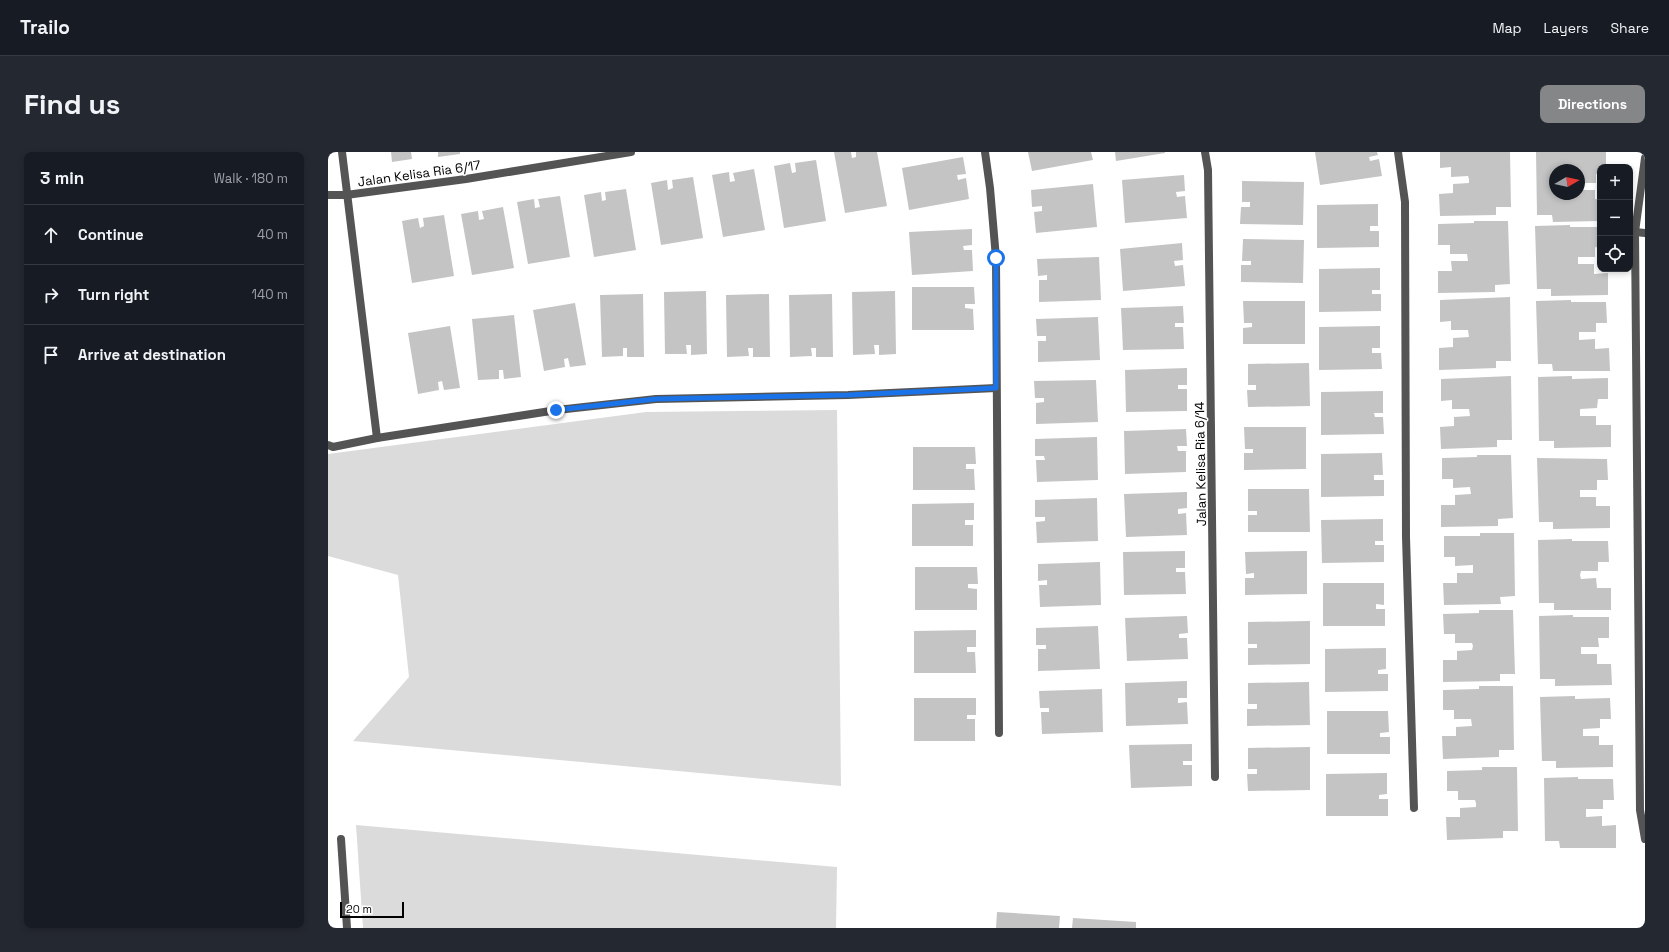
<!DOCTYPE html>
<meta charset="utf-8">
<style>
body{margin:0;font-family:"Space Grotesk",sans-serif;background:#242831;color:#f1f3f6}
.controls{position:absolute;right:12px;top:12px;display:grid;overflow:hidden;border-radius:8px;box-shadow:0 2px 6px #0003}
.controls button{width:36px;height:36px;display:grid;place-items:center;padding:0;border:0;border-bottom:1px solid #363941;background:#171b24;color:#f1f3f6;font:20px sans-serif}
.compass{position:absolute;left:1221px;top:12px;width:36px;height:36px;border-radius:50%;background:#171b24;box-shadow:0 2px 6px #0003;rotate:81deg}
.scale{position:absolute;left:12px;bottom:10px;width:64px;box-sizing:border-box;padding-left:4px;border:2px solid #000;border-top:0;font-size:11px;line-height:14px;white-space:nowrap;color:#000;-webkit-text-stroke:3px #fff;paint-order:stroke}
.stop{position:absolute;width:12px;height:12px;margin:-9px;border:3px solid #1a73e8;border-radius:50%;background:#fff}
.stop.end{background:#1a73e8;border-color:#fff;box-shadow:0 1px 4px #0008}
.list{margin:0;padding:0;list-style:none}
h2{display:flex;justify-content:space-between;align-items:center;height:52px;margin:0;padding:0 16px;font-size:17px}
h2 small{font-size:13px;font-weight:400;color:#9ea1a6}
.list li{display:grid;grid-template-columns:26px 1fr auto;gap:12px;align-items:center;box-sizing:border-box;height:60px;padding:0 16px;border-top:1px solid #363941}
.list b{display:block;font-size:15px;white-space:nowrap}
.list em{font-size:13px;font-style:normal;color:#9ea1a6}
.icon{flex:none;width:22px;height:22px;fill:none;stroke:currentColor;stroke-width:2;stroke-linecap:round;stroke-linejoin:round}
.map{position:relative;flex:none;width:1317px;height:776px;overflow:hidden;border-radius:8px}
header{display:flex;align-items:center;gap:24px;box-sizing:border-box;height:56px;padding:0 20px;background:#171b24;border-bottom:1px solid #363941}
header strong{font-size:19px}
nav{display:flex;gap:22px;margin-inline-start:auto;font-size:14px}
.intro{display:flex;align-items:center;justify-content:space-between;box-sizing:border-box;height:96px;padding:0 24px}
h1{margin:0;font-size:28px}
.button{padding:10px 18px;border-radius:8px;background:#858687;color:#fff;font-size:14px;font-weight:700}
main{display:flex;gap:24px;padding:0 24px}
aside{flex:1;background:#171b24;border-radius:8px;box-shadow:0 2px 6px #0003}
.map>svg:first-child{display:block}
.green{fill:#dbdbdb}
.building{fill:#c4c4c4}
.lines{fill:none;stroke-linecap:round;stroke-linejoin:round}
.service{stroke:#545454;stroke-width:8}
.minor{stroke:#545454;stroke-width:8}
.route{stroke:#1a73e8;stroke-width:5}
.labels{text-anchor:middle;stroke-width:3;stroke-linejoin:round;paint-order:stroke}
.street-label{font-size:13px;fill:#000;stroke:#fff}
</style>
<header>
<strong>Trailo</strong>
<nav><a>Map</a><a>Layers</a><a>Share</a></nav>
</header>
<div class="intro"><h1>Find us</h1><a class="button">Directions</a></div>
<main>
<aside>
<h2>3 min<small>Walk · 180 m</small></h2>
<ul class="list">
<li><svg class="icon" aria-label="ahead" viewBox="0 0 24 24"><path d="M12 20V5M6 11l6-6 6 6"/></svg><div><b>Continue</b></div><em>40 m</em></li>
<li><svg class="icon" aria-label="right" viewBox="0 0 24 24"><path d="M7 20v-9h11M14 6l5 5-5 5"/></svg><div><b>Turn right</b></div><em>140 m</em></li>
<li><svg class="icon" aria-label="arrive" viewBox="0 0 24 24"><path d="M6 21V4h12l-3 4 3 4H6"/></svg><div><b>Arrive at destination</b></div></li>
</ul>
</aside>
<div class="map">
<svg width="1317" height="776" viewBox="0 0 1317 776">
<rect width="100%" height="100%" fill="#fff"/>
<!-- green -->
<g class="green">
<polygon points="509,258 513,634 25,589 81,525 70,423 0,404 0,302 318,260"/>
<polygon points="28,673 509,715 508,776 35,776"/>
</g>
<!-- building -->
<g class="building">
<polygon points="63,0 83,0 84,7 64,10"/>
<polygon points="110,0 132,0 132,2 110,5"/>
<polygon points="506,0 523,0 524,6 528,5 528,0 549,0 559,54 517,61"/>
<polygon points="700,0 763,0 765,8 704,19"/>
<polygon points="787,0 837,0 837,1 788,9"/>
<polygon points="987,0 1049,0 1050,3 1041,5 1042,9 1051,7 1054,24 992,33"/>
<polygon points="1112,0 1182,0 1183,55 1168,55 1168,63 1112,64 1111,42 1125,41 1125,32 1141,31 1141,27 1140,24 1123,25 1123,15 1112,16"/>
<polygon points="1208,0 1278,0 1278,15 1272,15 1272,21 1268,22 1268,31 1251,31 1251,18 1227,18 1227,42 1251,42 1251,38 1267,38 1267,47 1272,47 1272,69 1225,70 1224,63 1209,63"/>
<polygon points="635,5 638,22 629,23 630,28 638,26 641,47 581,58 574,16"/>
<polygon points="488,8 498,69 456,76 446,14 462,11 464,21 468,20 467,11"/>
<polygon points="426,17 437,78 395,85 384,23 401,20 402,30 407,29 405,21"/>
<polygon points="856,23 857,39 848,40 849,45 857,44 859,66 797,71 794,28"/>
<polygon points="365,25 375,86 333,93 323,31 339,28 340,38 345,36 344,28"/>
<polygon points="914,29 976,30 975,73 912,72 913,55 922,55 922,50 914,50"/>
<polygon points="765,32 769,75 708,81 706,60 714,59 714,54 704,55 703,38"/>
<polygon points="298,37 308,98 266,105 256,43 273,40 274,49 278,48 277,40"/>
<polygon points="232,44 242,105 200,112 189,50 206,47 207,56 212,55 210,47"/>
<polygon points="1050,52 1050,74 1042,74 1042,79 1051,79 1051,95 989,96 989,53"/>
<polygon points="175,55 186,116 144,123 133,62 150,59 151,68 156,67 154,59"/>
<polygon points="116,63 126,124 84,131 74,69 90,66 92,76 96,74 95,66"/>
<polygon points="1146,69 1180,69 1182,132 1167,133 1167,140 1110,141 1110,119 1124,119 1123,109 1140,109 1139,102 1122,102 1122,93 1110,93 1110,72 1146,71"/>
<polygon points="1242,73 1242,75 1272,75 1272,96 1267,95 1267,105 1250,105 1250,112 1266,112 1266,122 1280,121 1280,143 1223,144 1223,137 1209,137 1207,74"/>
<polygon points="644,77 644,93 635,94 636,98 644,98 645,119 584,123 581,80"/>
<polygon points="915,87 976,88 975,131 913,130 913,113 923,113 923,109 914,109"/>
<polygon points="854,91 855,108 846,109 847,114 855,113 857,134 795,139 792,97"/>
<polygon points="771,105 773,148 711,150 711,128 719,128 719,123 710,124 709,107"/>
<polygon points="1052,116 1052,138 1044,138 1044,142 1053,142 1053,159 991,160 991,117"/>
<polygon points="584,135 646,135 647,152 637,152 637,156 645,157 646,178 584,178"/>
<polygon points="378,139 379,202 363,203 363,193 358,193 359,202 337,202 336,140"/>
<polygon points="567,139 568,202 551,203 551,193 546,193 547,202 525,203 524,140"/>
<polygon points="315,142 316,205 299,205 299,196 295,196 295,204 274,205 272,143"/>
<polygon points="441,142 442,205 425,205 425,196 420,196 421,204 399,205 398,143"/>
<polygon points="504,142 505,205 488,205 488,196 483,196 484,204 462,205 461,143"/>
<polygon points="1182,145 1183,209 1168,209 1168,216 1111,218 1111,196 1125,195 1125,186 1141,185 1140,178 1123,178 1123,169 1112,170 1112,148"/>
<polygon points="1243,148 1243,150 1278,150 1279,171 1268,171 1268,180 1251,180 1251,188 1267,187 1267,197 1281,196 1282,219 1225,219 1224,212 1210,212 1208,149"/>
<polygon points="915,149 977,149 977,192 915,192 915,176 924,175 924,171 916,171"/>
<polygon points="247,151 258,213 242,215 240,206 236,207 237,215 216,219 205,158"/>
<polygon points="855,154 856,171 847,171 847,175 855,175 856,197 795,198 793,156"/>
<polygon points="186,163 193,225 176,227 175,218 171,218 171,227 150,228 144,167"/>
<polygon points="770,165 772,208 710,210 710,189 718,189 718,184 709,184 708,167"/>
<polygon points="122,174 132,236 116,238 114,229 110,230 111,238 90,242 80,181"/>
<polygon points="1052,174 1052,196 1044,196 1044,201 1053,201 1054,217 991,218 991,175"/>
<polygon points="981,211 982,254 920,255 919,238 928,238 928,233 920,233 920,212"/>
<polygon points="859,216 859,233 850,233 850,237 859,237 859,259 798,260 797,218"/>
<polygon points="1183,224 1184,288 1169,288 1169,295 1113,297 1112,275 1126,274 1126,265 1142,264 1141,257 1124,257 1124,248 1113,249 1113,227"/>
<polygon points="1244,224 1244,227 1280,226 1280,247 1270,247 1269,256 1252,257 1252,264 1268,264 1268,273 1283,273 1283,295 1226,296 1226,289 1211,289 1210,225"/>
<polygon points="768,228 770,270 708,272 708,251 716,250 716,246 707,246 706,229"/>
<polygon points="1055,239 1055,261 1046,261 1047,265 1055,265 1056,282 993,283 993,240"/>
<polygon points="916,275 978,275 978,317 916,318 916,301 925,301 925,297 917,297"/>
<polygon points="858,277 859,294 849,294 850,299 858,299 858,320 797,322 796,279"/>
<polygon points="769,285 770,328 709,330 708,308 717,308 716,304 707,304 707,287"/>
<polygon points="585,295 647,295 648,312 638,312 638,317 646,317 647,338 585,338"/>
<polygon points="1054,301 1055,323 1046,323 1046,328 1056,328 1056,344 993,345 993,302"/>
<polygon points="1149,303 1183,303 1185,366 1170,367 1170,374 1113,375 1113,353 1127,353 1127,343 1143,342 1142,335 1125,336 1125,327 1114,327 1114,306 1149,305"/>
<polygon points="1209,306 1279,307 1280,328 1269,328 1269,338 1252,338 1252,345 1268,345 1268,354 1282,354 1282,376 1225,377 1225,370 1211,370"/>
<polygon points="920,337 981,337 982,380 920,380 920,363 929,363 929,359 920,359"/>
<polygon points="859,340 859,356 850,357 850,362 858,361 859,383 798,385 796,342"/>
<polygon points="769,346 770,389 709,391 708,370 717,369 717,365 707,365 707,348"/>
<polygon points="646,351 646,368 637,368 637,373 645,373 645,394 584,394 584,352"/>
<polygon points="1055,367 1055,389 1047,389 1047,393 1056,393 1056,410 994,411 993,368"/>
<polygon points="1152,381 1186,381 1187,444 1172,445 1173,452 1116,453 1115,431 1129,431 1129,421 1145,421 1145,413 1127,414 1127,405 1116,405 1116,384 1152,384"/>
<polygon points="1244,387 1244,389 1280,389 1281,410 1270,410 1270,419 1253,419 1252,423 1253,427 1268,426 1269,436 1283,436 1283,458 1226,458 1226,451 1211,451 1210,388"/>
<polygon points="857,399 857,416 848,416 848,420 857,420 858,442 796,443 795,400"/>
<polygon points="979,399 979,442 917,443 917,426 926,426 926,421 918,422 917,400"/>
<polygon points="772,410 773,453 712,455 711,433 719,433 719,428 710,429 710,412"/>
<polygon points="587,415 649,415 650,432 640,432 640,436 649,437 649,458 587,458"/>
<polygon points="995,431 1056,431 1056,453 1048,452 1048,457 1057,457 1057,474 995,474"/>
<polygon points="1151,458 1185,458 1187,522 1172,522 1172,529 1115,530 1115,508 1129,508 1129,499 1144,498 1145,494 1144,491 1127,491 1127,482 1116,482 1115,462 1151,461"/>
<polygon points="1245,463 1245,465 1281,465 1281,486 1270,486 1271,495 1253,495 1253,502 1269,502 1269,512 1283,512 1284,533 1227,534 1227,527 1212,527 1211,464"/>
<polygon points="859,464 860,481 851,482 851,486 859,486 860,507 799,509 797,466"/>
<polygon points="982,469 982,512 920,513 920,496 929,496 929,492 920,492 920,470"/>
<polygon points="770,474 772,517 710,519 710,497 718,497 718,493 708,493 708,476"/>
<polygon points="648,478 648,495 639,495 639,500 647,500 648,521 586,521 586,479"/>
<polygon points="1058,496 1058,517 1050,518 1050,522 1060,522 1060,539 997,540 997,497"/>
<polygon points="859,529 859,546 850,546 850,551 859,550 860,572 798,574 797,531"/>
<polygon points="981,530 982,573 919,574 919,557 929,557 929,552 920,552 920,531"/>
<polygon points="1151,534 1185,534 1186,598 1171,598 1171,605 1115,607 1114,584 1128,584 1128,575 1144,574 1143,567 1126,567 1126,558 1115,558 1115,538 1151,537"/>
<polygon points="774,537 775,580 714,582 713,560 721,560 721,556 712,556 711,539"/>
<polygon points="1247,544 1247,547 1282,546 1283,567 1272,567 1272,576 1255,577 1255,584 1271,584 1271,593 1285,593 1285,615 1228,616 1228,609 1214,609 1212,545"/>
<polygon points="586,546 648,546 648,563 639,563 639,567 647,567 647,589 586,589"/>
<polygon points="999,559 1060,559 1061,580 1052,581 1052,585 1062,585 1062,602 999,602"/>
<polygon points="864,592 864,609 855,609 855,613 864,613 864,634 803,636 801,593"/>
<polygon points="982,595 982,638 920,639 919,622 929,622 929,617 920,617 920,596"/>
<polygon points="1154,615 1189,615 1190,679 1175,679 1175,686 1119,688 1118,665 1132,665 1132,656 1148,655 1148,651 1147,648 1130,648 1130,639 1119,639 1119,619 1154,618"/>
<polygon points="1059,621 1059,642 1051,643 1051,647 1060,647 1060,664 998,664 998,622"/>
<polygon points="1250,625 1250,627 1285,627 1286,648 1275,648 1275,657 1258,657 1258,665 1274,664 1274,674 1288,673 1288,696 1232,696 1231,689 1217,689 1216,626"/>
<polygon points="669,760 732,764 731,776 668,776"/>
<polygon points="745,766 808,770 808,776 744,776"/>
</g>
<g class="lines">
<!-- service -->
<polyline class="service" points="13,687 19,776"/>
<!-- minor -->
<g class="minor">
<polyline points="14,0 49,286"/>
<polyline points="657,0 662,36 668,106 671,581"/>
<polyline points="877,0 880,18 887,625"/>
<polyline points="1070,0 1077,50 1078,385 1086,656"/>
<polyline points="1317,6 1307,80 1312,658 1317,687"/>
<polyline points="0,43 18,43 138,27 303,0"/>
<polyline points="1307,80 1317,81"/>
<polyline points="0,293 5,295 49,286 229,258 328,247 520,243 668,236"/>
</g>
</g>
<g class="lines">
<!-- route -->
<polyline class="route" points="228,258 328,247 520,243 668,236 668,106"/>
</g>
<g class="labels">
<!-- street labels -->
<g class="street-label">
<text transform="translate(91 21) rotate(-8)" y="5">Jalan Kelisa Ria 6/17</text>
<text transform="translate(872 312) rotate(-91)" y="5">Jalan Kelisa Ria 6/14</text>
</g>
</g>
</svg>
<div class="controls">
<button>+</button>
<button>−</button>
<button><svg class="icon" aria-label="locate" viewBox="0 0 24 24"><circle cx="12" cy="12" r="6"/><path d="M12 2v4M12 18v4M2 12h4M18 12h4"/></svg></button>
</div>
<svg class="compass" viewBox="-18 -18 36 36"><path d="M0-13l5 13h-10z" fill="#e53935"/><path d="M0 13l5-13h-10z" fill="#9ea1a6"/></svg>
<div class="scale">20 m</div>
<div class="stop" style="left:668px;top:106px"></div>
<div class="stop end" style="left:228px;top:258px"></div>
</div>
</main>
